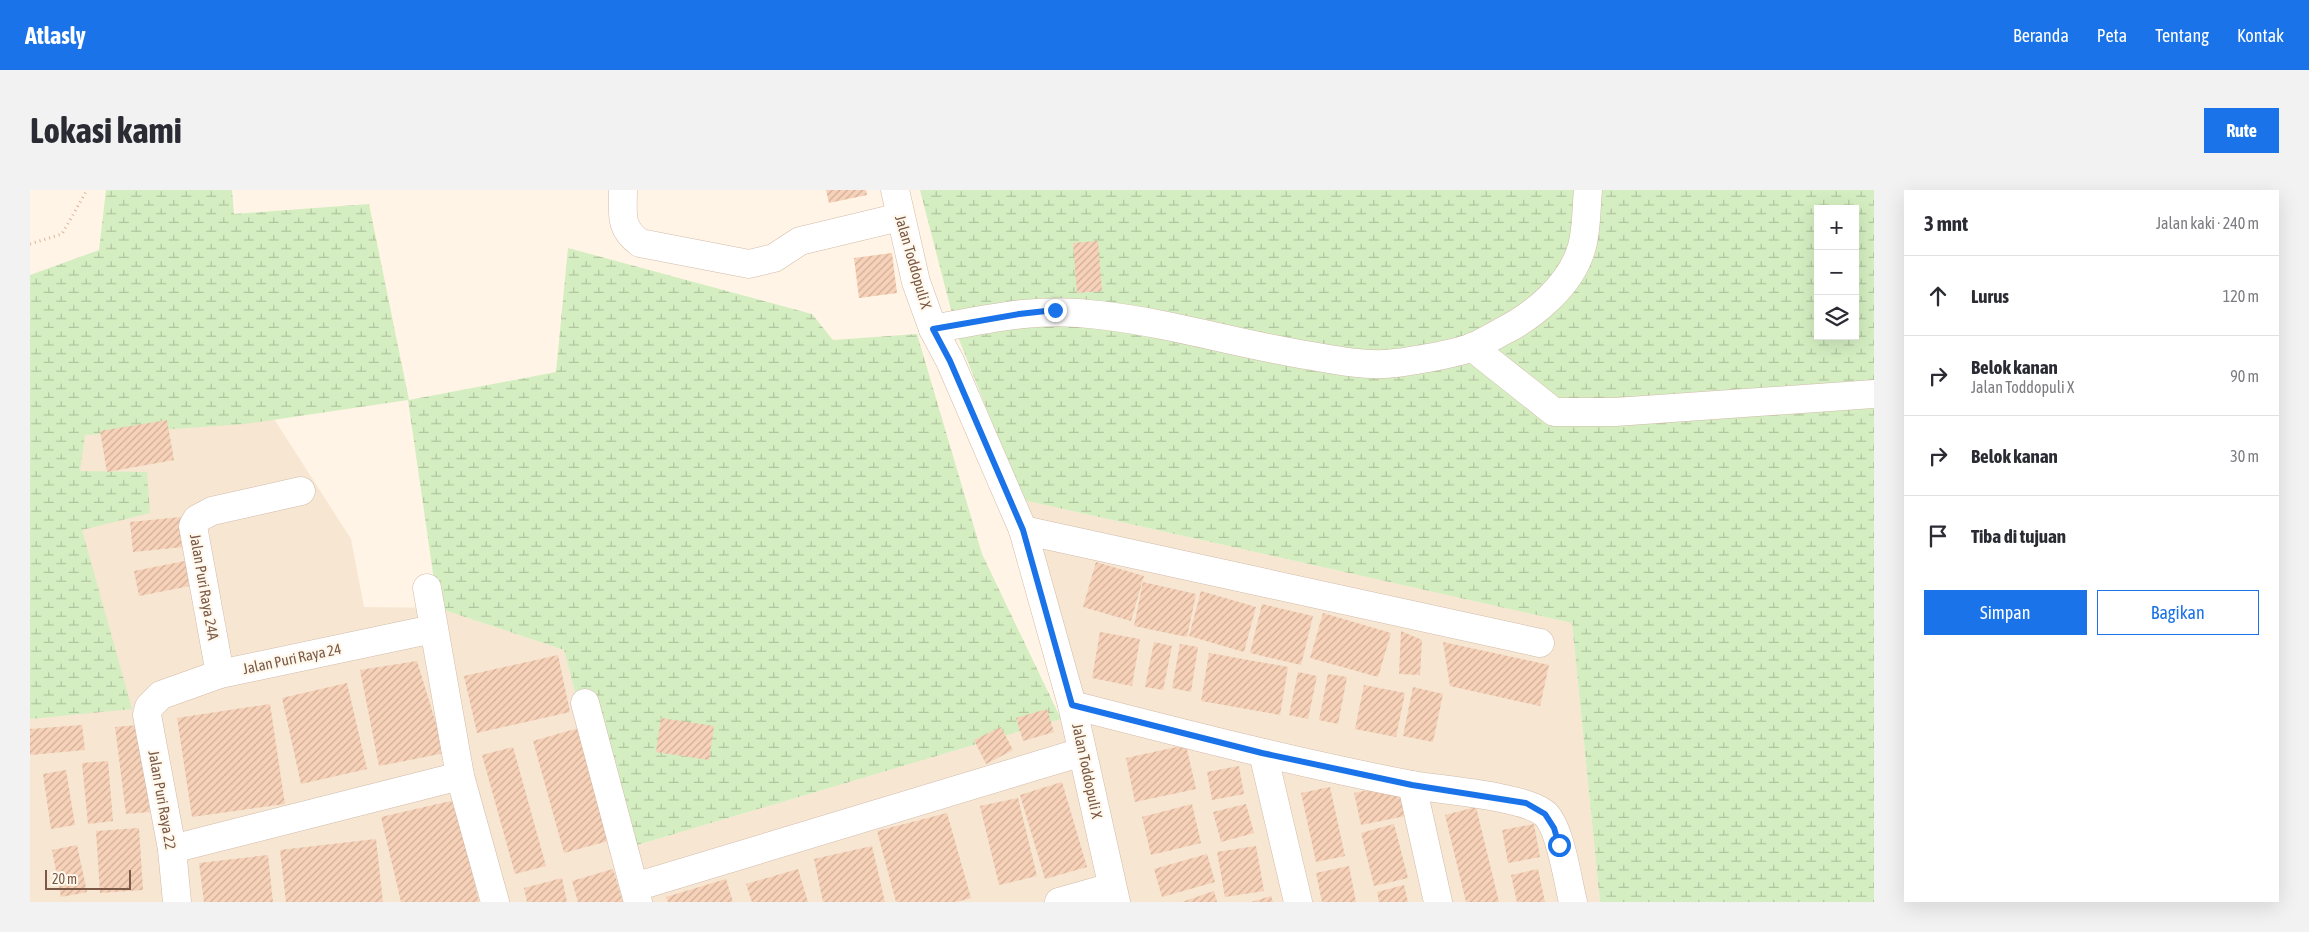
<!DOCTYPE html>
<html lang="id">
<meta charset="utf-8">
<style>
body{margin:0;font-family:"Asap Condensed",sans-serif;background:#f2f2f3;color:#2b2b33}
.controls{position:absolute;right:15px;top:15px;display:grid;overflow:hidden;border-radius:0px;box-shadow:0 5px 20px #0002}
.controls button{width:45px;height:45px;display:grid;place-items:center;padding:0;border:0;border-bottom:1px solid #e1e1e2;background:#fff;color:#2b2b33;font:25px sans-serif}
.scale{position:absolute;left:15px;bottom:12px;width:86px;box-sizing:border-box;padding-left:5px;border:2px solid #7b5946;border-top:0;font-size:14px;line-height:18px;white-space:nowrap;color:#7b5946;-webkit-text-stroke:4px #fff8ed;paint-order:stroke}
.stop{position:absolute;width:15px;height:15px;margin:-11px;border:4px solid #1a73e8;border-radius:50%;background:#fff}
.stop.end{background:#1a73e8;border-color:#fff;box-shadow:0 1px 5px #0008}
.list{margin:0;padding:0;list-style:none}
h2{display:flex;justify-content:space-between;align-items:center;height:65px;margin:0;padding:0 20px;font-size:21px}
h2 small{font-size:16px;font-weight:400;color:#7c7c81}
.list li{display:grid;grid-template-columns:32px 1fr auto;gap:15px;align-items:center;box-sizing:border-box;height:80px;padding:0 20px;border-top:1px solid #e1e1e2}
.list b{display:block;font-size:19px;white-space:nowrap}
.list p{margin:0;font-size:16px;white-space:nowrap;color:#7c7c81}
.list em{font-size:16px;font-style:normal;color:#7c7c81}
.actions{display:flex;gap:10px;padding:15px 20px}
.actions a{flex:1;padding:11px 0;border:1px solid #1a73e8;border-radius:0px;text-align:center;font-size:18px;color:#1a73e8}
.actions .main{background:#1a73e8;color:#fff}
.icon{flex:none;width:28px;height:28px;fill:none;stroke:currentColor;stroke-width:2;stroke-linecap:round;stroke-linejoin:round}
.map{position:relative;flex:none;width:1844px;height:712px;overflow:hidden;border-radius:0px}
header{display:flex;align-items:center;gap:30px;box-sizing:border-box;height:70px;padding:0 25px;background:#1a73e8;color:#fff}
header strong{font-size:24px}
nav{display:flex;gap:28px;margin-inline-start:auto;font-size:18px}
.intro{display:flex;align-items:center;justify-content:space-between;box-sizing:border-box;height:120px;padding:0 30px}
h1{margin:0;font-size:35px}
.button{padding:12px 22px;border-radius:0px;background:#1a73e8;color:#fff;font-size:18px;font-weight:700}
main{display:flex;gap:30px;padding:0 30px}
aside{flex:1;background:#fff;border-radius:0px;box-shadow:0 5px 20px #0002}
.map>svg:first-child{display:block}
.residential{fill:#f7e6d2}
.wetland{fill:url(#wetland-marsh);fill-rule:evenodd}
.building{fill:url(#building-hatch)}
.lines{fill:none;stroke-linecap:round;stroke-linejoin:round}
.minor-casing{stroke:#d2bba9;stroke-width:29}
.path{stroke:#ddb59c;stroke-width:3;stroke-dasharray:1 4;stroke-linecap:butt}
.minor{stroke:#fff;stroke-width:28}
.route{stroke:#1a73e8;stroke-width:6}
.labels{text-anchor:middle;stroke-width:4.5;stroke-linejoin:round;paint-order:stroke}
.street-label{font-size:15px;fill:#7b5946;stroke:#fff8ed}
</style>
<header>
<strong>Atlasly</strong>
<nav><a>Beranda</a><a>Peta</a><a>Tentang</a><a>Kontak</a></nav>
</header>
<div class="intro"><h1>Lokasi kami</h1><a class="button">Rute</a></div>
<main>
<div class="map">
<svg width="1844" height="712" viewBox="0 0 1844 712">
<defs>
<pattern id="wetland-marsh" width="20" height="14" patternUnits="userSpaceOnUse" patternTransform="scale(1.25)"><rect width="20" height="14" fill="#d4eec1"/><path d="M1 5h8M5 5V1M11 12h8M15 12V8" fill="none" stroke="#b1c49f"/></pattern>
<pattern id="building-hatch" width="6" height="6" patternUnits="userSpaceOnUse" patternTransform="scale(1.25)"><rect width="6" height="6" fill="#f7d2b9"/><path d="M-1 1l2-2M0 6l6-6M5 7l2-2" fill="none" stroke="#cdad98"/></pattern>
</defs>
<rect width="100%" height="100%" fill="#fff4e5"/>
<!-- residential -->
<polygon class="residential" points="221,193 321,349 334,417 408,418 534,460 587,661 1031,529 1057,532 993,310 1542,433 1570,712 0,712 0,501 24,222"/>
<!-- wetland -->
<g class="wetland">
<polygon points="76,0 202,0 204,24 339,14 379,210 526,182 538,58 782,124 803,150 887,144 952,364 1031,529 587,661 534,460 408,418 378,210 215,234 55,245 50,281 117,282 120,323 52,340 102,519 0,529 0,85 69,60"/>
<path d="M890 0H1844V712H1570L1542 433 993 310 928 147ZM1788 19H1825V146H1788Z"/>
</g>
<!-- building -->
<g class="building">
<polygon points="796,0 836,0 837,5 799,13"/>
<polygon points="1068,51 1072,101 1047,103 1043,53"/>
<polygon points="862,63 867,103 829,108 824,68"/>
<polygon points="137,230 144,270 77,282 70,241"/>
<polygon points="151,327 154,357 103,362 100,332"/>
<polygon points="155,371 160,396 109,406 104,381"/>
<polygon points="1066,372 1114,386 1101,431 1053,417"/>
<polygon points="1113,392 1166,404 1157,447 1104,436"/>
<polygon points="1171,401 1226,417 1214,462 1159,446"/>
<polygon points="1232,414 1283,426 1271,475 1220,463"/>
<polygon points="1293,423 1361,443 1348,487 1280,468"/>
<polygon points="1371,441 1392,450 1390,485 1369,484"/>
<polygon points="1070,442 1110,449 1102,496 1062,488"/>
<polygon points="1124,452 1142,456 1133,500 1115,497"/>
<polygon points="1413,452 1519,475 1510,516 1420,496"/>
<polygon points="1150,454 1168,457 1161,502 1142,498"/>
<polygon points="1179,463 1258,477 1250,525 1171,511"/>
<polygon points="528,465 540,522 447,543 434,486"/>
<polygon points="387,471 415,563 349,576 330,480"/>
<polygon points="1268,482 1287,486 1278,529 1259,525"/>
<polygon points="1298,484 1317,487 1308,534 1289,530"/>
<polygon points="317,493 337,579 271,594 252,508"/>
<polygon points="1334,495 1375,503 1366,547 1325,539"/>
<polygon points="1383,497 1413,504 1403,552 1373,546"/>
<polygon points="240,514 255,614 162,627 147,528"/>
<polygon points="1017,519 1024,542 993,551 986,528"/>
<polygon points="631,528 684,536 679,570 626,562"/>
<polygon points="52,535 55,560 0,565 0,539"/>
<polygon points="109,535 120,622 96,624 85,537"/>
<polygon points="552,537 582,650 534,663 503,551"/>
<polygon points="971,537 983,560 956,574 944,550"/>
<polygon points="1156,555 1166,599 1105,612 1096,568"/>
<polygon points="483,557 516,676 485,684 452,565"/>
<polygon points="78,571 83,631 58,634 52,573"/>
<polygon points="1209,576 1214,604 1182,610 1177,582"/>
<polygon points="36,580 45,635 21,639 13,584"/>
<polygon points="1032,592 1057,677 1015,689 990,605"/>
<polygon points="1368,594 1375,626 1331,635 1324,603"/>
<polygon points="1300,597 1315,666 1286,672 1271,603"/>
<polygon points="988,608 1007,686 969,695 950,616"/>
<polygon points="425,610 449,712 371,712 351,627"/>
<polygon points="1162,614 1171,653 1121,665 1112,627"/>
<polygon points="1216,614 1224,643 1191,652 1183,622"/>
<polygon points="1446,617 1469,712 1436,712 1415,625"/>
<polygon points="917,623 941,708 926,712 866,712 847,641"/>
<polygon points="1364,634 1378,688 1344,696 1331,643"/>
<polygon points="1504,634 1510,667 1478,673 1472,640"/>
<polygon points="109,638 113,700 70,703 66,641"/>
<polygon points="346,649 353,712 256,712 250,660"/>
<polygon points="47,655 57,702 31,707 22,660"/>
<polygon points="842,656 855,712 793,712 784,669"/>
<polygon points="1226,656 1234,701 1195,707 1187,662"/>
<polygon points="1177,664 1185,692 1132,707 1124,679"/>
<polygon points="238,665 243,712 174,712 169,673"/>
<polygon points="1319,676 1326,712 1292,712 1286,683"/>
<polygon points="583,679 593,712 548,712 542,691"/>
<polygon points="768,679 778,712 722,712 716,694"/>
<polygon points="1508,679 1515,712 1487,712 1481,685"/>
<polygon points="532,688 537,712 497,712 494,698"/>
<polygon points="696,689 703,712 638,712 636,707"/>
<polygon points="1374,695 1378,712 1349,712 1347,702"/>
<polygon points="1184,701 1187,712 1152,712"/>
<polygon points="1241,706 1243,712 1221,712"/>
</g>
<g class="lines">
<defs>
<g id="minor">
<path d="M593 0C593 24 589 38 610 53L719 74 744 68 770 51 870 27"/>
<polyline points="865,0 886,92 903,139 920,171 993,340 1042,515 1086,712"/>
<path d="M903 139C962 128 1009 117 1069 125 1141 133 1211 155 1282 166 1305 170 1330 175 1354 174 1374 173 1425 164 1443 157 1454 152 1464 146 1473 141 1505 125 1540 95 1551 60 1557 41 1556 20 1558 0"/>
<polyline points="1442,157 1524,222 1585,222 1844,204"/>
<polyline points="993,340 1510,453"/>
<polyline points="397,398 430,586 465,712"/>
<polyline points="190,484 163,336 167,329 182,321 271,301"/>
<polyline points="555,513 608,712"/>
<path d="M1042 515C1155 544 1267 573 1382 595 1412 600 1492 606 1514 623 1530 635 1538 692 1543 712"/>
<polyline points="1233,563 1268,712"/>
<polyline points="1382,595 1408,712"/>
<polyline points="142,659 430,586"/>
<polyline points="605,697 1052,562"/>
<polyline points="147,712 142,659 117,525 119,517 131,505 190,484 403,439"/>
<polyline points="1029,712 1082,697"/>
</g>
</defs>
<!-- minor casing -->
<use href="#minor" class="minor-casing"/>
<!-- path -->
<polyline class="path" points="0,54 32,44 57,0"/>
<!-- minor -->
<use href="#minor" class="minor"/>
</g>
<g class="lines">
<!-- route -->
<polyline class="route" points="1025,120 989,124 903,139 920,171 993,340 1042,515 1232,563 1382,595 1496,613 1515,624 1524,638 1529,655"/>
</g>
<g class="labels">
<!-- street labels -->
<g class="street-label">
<text transform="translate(883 72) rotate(74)" y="5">Jalan Toddopuli X</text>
<text transform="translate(174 397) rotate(80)" y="5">Jalan Puri Raya 24A</text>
<text transform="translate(262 469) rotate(-12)" y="5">Jalan Puri Raya 24</text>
<text transform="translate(1057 581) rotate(78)" y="5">Jalan Toddopuli X</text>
<text transform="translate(132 610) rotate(80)" y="5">Jalan Puri Raya 22</text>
</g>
</g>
</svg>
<div class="controls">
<button>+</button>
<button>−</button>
<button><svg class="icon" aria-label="layers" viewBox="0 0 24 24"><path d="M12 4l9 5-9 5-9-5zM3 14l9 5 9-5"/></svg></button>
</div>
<div class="scale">20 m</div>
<div class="stop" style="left:1529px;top:655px"></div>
<div class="stop end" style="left:1025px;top:120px"></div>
</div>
<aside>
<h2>3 mnt<small>Jalan kaki · 240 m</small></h2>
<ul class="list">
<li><svg class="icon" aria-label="ahead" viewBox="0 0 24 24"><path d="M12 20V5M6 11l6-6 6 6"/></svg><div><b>Lurus</b></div><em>120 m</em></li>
<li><svg class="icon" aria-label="right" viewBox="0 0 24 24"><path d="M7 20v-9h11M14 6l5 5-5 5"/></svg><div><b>Belok kanan</b><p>Jalan Toddopuli X</p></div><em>90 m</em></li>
<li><svg class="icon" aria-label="right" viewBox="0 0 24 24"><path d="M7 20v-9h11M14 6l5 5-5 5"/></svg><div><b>Belok kanan</b></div><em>30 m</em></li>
<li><svg class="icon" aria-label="arrive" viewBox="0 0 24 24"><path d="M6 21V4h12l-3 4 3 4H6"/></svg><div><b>Tiba di tujuan</b></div></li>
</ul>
<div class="actions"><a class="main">Simpan</a><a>Bagikan</a></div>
</aside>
</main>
